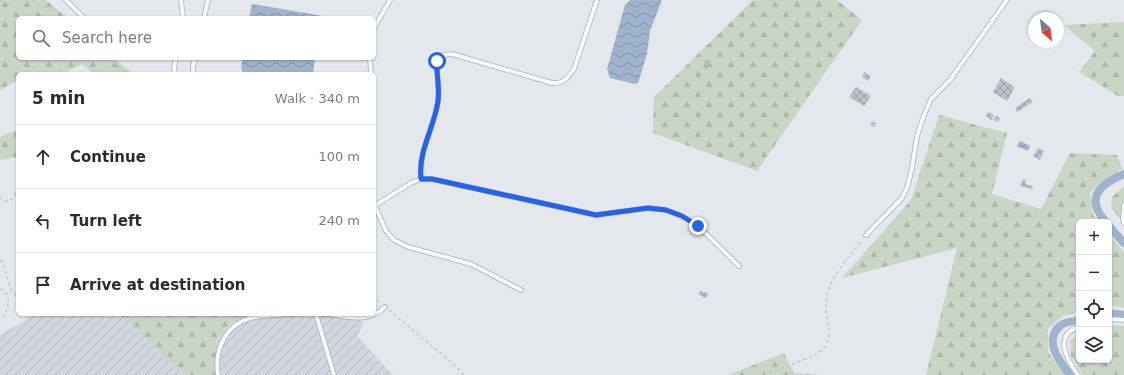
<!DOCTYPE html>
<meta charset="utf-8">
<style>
body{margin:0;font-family:"DejaVu Sans",sans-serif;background:#f2f2f3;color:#2b2b33}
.controls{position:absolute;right:12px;bottom:12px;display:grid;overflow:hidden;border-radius:6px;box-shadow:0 1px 3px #0004}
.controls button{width:36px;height:36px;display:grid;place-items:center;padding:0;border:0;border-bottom:1px solid #e1e1e2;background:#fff;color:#2b2b33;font:20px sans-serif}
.compass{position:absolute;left:1028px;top:12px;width:36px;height:36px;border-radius:50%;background:#fff;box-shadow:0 1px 3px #0004;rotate:152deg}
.stop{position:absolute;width:12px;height:12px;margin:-9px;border:3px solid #2563eb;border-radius:50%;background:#fff}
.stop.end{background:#2563eb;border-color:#fff;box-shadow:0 1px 4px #0008}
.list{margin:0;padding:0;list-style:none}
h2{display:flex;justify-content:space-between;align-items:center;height:52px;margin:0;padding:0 16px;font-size:17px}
h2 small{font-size:13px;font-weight:400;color:#7c7c81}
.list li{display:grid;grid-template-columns:26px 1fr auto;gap:12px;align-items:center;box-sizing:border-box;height:64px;padding:0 16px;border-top:1px solid #e1e1e2}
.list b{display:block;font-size:15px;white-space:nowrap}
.list em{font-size:13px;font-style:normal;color:#7c7c81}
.icon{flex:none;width:22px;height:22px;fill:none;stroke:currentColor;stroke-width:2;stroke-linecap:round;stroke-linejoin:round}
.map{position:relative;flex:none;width:1124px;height:375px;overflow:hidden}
.search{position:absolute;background:#fff;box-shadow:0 1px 3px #0004;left:16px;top:16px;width:360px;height:44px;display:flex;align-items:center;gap:10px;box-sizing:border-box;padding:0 14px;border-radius:6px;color:#7c7c81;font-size:15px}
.panel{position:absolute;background:#fff;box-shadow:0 1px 3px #0004;left:16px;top:72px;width:360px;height:244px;border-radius:6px}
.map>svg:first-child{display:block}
.industrial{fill:url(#industrial-furrows)}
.forest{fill:url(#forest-firs)}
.water{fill:url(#water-waves)}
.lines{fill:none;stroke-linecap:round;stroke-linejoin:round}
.canal{stroke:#9fb4cc;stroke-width:8}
.building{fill:url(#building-cross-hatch)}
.service-casing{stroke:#a9aeb7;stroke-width:5.5}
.path{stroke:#c2c5cb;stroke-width:1.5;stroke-dasharray:3 3;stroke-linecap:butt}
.service{stroke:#f7f8fa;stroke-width:4}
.route{stroke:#2563eb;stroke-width:5}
</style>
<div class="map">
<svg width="1124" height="375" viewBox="0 0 1124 375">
<defs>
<pattern id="industrial-furrows" width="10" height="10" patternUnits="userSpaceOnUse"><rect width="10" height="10" fill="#d2d6de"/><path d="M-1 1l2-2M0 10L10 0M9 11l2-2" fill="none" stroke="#b4b8c0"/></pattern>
<pattern id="forest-firs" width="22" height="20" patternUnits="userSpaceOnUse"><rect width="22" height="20" fill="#c9d6c5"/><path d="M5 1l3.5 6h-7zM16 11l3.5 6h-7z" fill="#adb8ab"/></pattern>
<pattern id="water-waves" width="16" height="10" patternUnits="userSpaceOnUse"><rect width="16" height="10" fill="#9fb4cc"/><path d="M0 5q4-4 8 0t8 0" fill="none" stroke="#8293a7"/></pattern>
<pattern id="building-cross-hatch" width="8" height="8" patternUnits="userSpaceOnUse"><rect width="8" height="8" fill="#bbc0ca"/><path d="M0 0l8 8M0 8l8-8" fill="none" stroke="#989da6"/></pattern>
</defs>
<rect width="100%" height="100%" fill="#e4e7ec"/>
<!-- industrial -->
<g class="industrial">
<polygon points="36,314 122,314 151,345 187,375 0,375 0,335"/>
<polygon points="262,314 361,314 363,325 357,336 393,375 220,375 217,339 229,324 248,316"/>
</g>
<!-- forest -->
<g class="forest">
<polygon points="0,0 46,0 67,18 18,18 18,58 114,58 133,74 94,74 82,64 62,74 18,74 18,80 0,90"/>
<polygon points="753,0 837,0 862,20 757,171 653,133 654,97"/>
<polygon points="1124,22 1124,96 1118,96 1079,72 1095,51 1064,25"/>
<polygon points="939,115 1007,133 992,194 1041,209 1070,153 1117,155 1122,169 1101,182 1090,193 1093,215 1099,222 1079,222 1079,312 1063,316 1048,329 1048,352 1065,375 926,375 957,248 842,278 911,200"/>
<polygon points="18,129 18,157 0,160 0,137"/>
<polygon points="1124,186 1124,223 1111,208 1112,197"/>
<polygon points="1109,234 1124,252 1124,308 1109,305"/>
<polygon points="122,314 262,314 248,316 229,324 217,339 220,375 187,375 151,345"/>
<polygon points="1109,325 1124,326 1124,375 1083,375 1071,356 1070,341 1079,333 1079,360 1109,360"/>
<polygon points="784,353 794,373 819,375 728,375"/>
</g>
<!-- water -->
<g class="water">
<polygon points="630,0 662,0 650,31 647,54 638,83 635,84 610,78 607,69 625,5"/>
<polygon points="252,4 323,16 322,18 249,18"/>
<polygon points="243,58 315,58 313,74 243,74 241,67"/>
<polygon points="1020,141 1030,146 1028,151 1017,146"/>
</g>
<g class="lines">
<!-- canal -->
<g class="canal">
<path d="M1106 222C1084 198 1100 184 1124 174"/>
<polyline points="1109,226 1124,243"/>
<polyline points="1109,313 1124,315"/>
<path d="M1070 375C1060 362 1042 340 1061 325 1065 322 1074 321 1079 320"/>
</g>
</g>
<!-- building -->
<g class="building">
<polygon points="706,60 710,61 707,69 703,67"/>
<polygon points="864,72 871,77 868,81 862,77"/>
<polygon points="1001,78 1015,87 1007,101 993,92"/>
<polygon points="856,87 871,96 864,106 849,97"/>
<polygon points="1030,98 1033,102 1017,112 1015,108"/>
<polygon points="988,112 994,115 992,120 986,116"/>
<polygon points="996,116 1000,118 998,122 993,120"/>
<polygon points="872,121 876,123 874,127 870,125"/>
<polygon points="1038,148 1044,151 1040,160 1033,156"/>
<polygon points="1023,179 1026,179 1025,184 1033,186 1032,189 1020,186"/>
<polygon points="700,291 708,293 706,298 699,295"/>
</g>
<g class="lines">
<defs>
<g id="service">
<polyline points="66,0 84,18"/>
<polyline points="181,0 183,18"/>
<polyline points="204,18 208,0"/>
<polyline points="374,28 390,0"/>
<polyline points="370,58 371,74"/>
<polyline points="175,74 174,68 176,58"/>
<polyline points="193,74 193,67 195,58"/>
<path d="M421 179C418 150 434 129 438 101 440 87 436 74 437 61L443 55 452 54 552 83C564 84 567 78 574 69L597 0"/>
<polyline points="1124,205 1123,219 1124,223"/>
<polyline points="374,206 411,183 421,179 432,179 596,215 648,208 666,210 682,216 698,226 739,266"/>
<polyline points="375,206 386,231 394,240 408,247 471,264 521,290"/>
<polyline points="866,235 902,198 907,188 912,168 917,136 924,115 931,99 950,80 1007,0"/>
<polyline points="316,314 334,375"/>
<path d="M324 314C348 315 366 325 385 307"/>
<polyline points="1109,319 1124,320"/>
<path d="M218 375C214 348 226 323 255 317 267 315 280 315 292 314"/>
<path d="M1078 375C1067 360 1053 335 1079 327"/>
</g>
</defs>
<!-- service casing -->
<use href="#service" class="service-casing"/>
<!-- path -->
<g class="path">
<polyline points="14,0 33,1 63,14 67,18"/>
<polyline points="0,1 3,0"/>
<polyline points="110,58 127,74"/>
<polyline points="0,197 3,200 8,201 12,199 18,190"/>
<path d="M0 260C9 271 6 289 18 297"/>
<path d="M0 289C14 294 8 313 0 320"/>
<polyline points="374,297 380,302"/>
<polyline points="389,310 451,362 464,375"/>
<path d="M764 375C778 368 815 358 823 349 835 337 825 318 826 302 828 278 848 259 862 240"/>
</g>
<!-- service -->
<use href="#service" class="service"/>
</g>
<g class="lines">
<!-- route -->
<path class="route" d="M437 61C436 75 440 87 438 101 434 129 418 150 421 179H432L596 215 648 208 666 210 682 216 698 226"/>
</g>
</svg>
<div class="controls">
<button>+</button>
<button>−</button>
<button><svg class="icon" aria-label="locate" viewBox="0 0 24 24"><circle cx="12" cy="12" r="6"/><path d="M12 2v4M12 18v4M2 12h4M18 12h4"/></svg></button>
<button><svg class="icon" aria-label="layers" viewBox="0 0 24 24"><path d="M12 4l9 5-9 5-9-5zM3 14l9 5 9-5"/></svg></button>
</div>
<svg class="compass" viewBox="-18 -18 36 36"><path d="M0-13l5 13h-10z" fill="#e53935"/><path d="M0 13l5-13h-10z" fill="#7c7c81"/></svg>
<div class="stop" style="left:437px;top:61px"></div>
<div class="stop end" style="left:698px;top:226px"></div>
<div class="search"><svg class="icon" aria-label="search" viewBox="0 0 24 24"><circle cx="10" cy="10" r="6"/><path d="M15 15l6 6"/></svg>Search here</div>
<section class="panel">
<h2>5 min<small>Walk · 340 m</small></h2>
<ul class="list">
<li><svg class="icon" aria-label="ahead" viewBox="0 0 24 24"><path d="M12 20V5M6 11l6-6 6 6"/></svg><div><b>Continue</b></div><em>100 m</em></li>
<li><svg class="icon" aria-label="left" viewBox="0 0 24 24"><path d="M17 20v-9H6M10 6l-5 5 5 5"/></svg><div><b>Turn left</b></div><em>240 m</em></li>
<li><svg class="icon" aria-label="arrive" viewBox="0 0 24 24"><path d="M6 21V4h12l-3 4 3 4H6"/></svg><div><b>Arrive at destination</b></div></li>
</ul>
</section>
</div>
